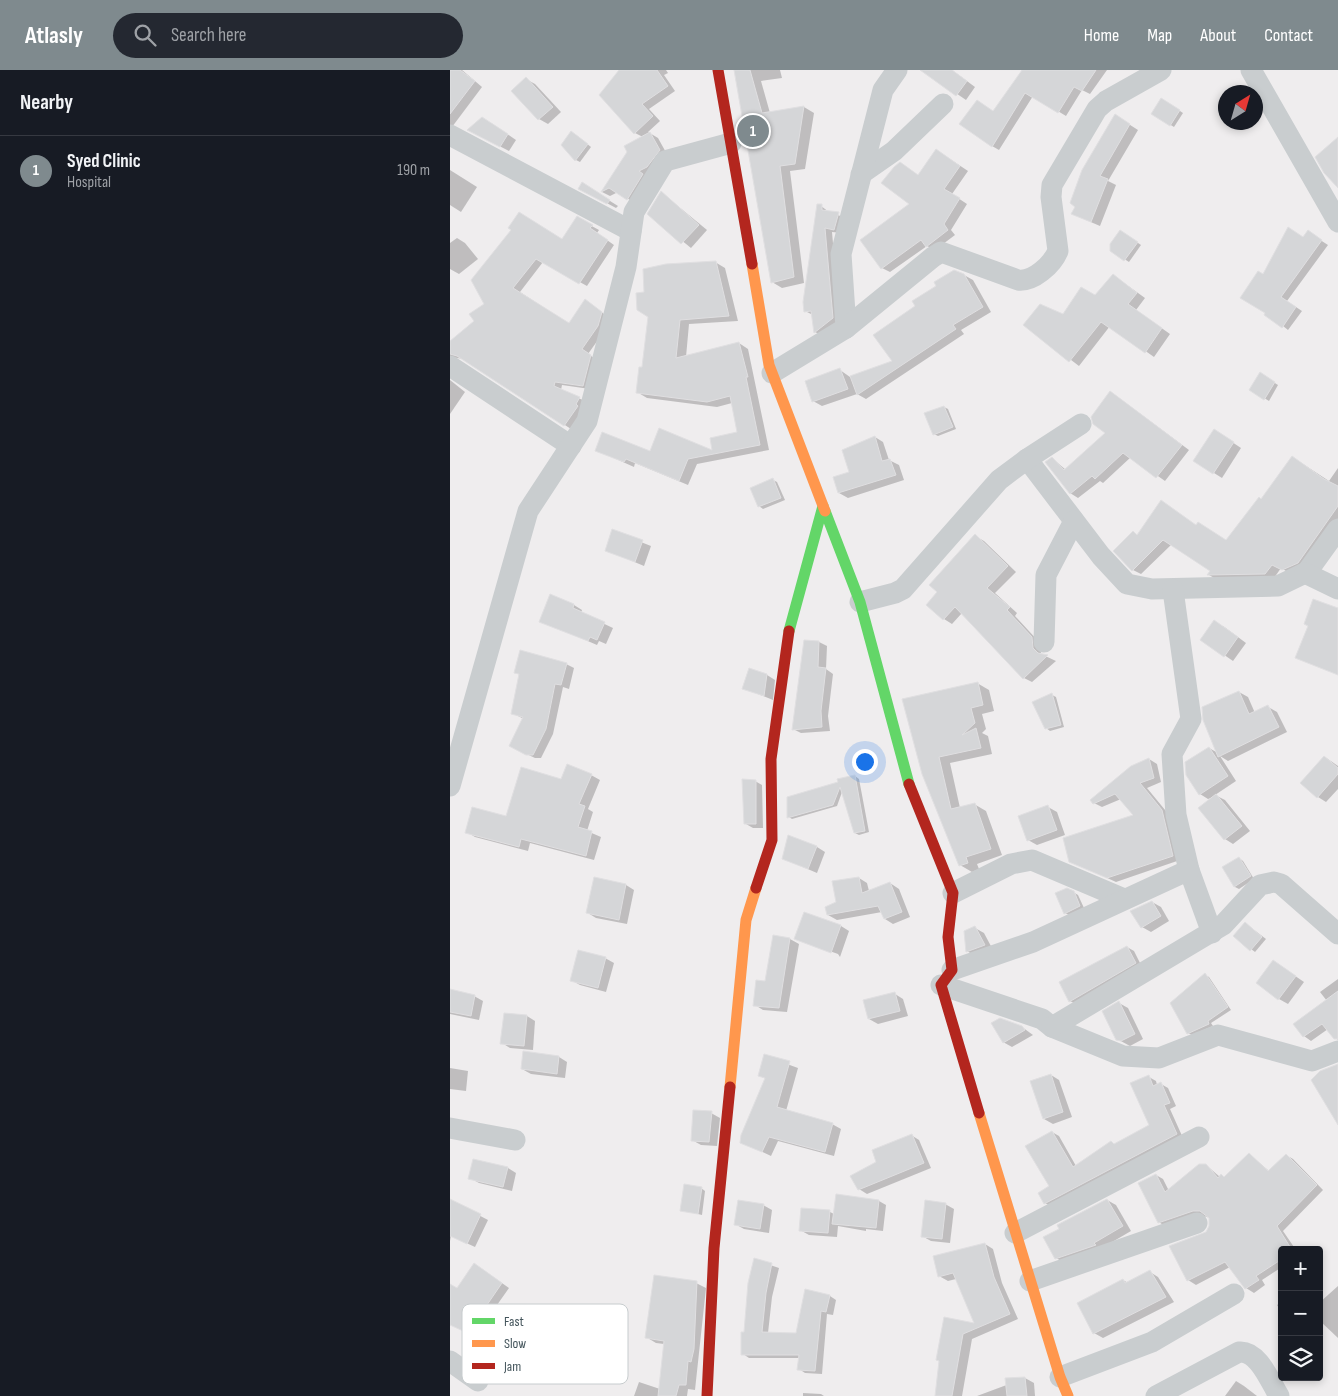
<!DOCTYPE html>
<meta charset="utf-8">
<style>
body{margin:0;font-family:"Sofia Sans Condensed",sans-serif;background:#242831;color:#f1f3f6}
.controls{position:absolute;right:15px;bottom:15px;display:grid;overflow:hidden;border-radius:5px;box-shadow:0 2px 8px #0003}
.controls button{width:45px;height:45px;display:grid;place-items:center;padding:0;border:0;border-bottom:1px solid #363941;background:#171b24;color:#f1f3f6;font:25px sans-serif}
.compass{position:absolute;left:768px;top:15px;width:45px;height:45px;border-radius:50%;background:#171b24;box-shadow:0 2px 8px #0003;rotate:37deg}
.you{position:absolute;left:414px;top:691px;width:18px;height:18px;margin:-12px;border:4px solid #fff;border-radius:50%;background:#1a73e8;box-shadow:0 0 0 8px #1a73e833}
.badge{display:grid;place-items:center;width:32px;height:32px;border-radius:50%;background:#7f8a8e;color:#fff;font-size:16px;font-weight:700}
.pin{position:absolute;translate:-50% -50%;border:2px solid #fff;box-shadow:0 1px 5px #0006}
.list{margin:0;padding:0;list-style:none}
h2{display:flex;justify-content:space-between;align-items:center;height:65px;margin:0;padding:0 20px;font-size:21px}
h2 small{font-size:16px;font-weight:400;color:#9ea1a6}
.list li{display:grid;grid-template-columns:32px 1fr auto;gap:15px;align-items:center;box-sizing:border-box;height:70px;padding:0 20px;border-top:1px solid #363941}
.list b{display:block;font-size:19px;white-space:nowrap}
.list p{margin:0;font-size:16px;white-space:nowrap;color:#9ea1a6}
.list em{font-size:16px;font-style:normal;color:#9ea1a6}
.icon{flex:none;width:28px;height:28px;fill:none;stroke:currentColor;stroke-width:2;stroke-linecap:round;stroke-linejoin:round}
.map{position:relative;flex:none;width:888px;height:1326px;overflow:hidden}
header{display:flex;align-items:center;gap:30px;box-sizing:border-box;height:70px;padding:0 25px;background:#7f8a8e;color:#fff}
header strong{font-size:24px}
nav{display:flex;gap:28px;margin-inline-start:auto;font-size:18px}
.search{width:350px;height:45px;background:#242831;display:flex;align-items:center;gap:12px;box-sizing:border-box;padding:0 18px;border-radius:28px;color:#9ea1a6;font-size:19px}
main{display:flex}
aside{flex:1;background:#171b24}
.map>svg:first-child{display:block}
.shadow{fill:#0003}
.building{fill:#d5d6d8;stroke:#e0dfe1}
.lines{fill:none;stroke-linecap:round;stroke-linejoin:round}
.street{stroke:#c9cdcf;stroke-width:21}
.fast{stroke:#63d668;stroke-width:11}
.slow{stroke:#ff974d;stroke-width:11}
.jam{stroke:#b3261e;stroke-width:11}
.key{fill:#fff;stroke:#c7ccce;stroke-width:1}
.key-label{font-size:14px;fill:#43545b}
</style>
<header>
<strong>Atlasly</strong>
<div class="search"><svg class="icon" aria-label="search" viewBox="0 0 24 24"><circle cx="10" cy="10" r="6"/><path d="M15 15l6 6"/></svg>Search here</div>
<nav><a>Home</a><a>Map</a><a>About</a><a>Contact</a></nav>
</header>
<main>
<aside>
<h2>Nearby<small></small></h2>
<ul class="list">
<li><span class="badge">1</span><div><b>Syed Clinic</b><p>Hospital</p></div><em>190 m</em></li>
</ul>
</aside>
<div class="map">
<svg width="888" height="1326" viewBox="0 0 888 1326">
<rect width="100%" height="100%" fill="#efedee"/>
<!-- shadow -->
<g class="shadow">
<polygon points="0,0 12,0 32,17 2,57 0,56"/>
<polygon points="172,0 216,0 218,3 214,5 225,21 199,39 210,51 198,62 208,68 218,86 186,134 168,122 160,126 152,122 178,82 193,67 185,63"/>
<polygon points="285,0 330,0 332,8 311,11 320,43 354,37 364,43 355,99 340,101 354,213 332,218 322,212"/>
<polygon points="480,0 502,0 525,17 516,30 478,4"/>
<polygon points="574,0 657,0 640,24 632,20 616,46 583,26 549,80 542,76 544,42"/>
<polygon points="76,9 85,14 111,42 98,54 89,49 63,21"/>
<polygon points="712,29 733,43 724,57 703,44"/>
<polygon points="666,46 688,60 658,111 666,115 650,156 622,144"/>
<polygon points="41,53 66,70 59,81 28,65"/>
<polygon points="126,65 141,77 130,92 126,90"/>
<polygon points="494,85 518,101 502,124 517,134 501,160 505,165 485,180 477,176 440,202 432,198 461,134 451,93 469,106"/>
<polygon points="0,100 27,117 11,142 0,135"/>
<polygon points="141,119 168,136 166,138 138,123"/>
<polygon points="212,123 257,160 241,178 199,144"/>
<polygon points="371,136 379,142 396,148 392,163 382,162 390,253 373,266 365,262 363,245 355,241"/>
<polygon points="127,148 149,160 147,163 164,175 137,216 93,192 70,222 119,254 142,235 158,247 155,260 138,284 147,290 140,319 112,315 111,320 137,332 121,359 14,289 0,287 0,273 26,252 35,234 23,210 113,170"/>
<polygon points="675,164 691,175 679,192 662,181"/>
<polygon points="864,166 878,175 837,231 852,241 838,260 817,243 814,205 853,168"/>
<polygon points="7,168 15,173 28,189 9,204 0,199 0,173"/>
<polygon points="265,192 275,198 288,251 239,254 236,287 289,273 298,279 319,380 247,394 238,415 185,393 184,397 146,380 201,383 264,382 289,363 282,333 267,337 197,328 187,322 193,298 200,246 195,223"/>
<polygon points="514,205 523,210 541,242 511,260 514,264 416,329 407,324 372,336 363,331 390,300 400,307 444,292"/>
<polygon points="663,205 695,228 686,240 720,264 704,287 660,256 629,296 575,255 613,246 646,227"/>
<polygon points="810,304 828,315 819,331 801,320"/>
<polygon points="0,310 15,322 0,344"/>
<polygon points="661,322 739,380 715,411 681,387 653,413 650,411 628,428 620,423 603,389 616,400 657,363"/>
<polygon points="494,337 498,339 506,359 488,366 484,364"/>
<polygon points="773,366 791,378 772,408 764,403"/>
<polygon points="425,367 433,372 439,390 449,395 454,410 398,428 389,423 385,408 400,403"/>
<polygon points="850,392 879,411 888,398 888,455 841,504 831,498 824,508 766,509 759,505 761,501 721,475 691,504 683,500 683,462 688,465 746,456 777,471 812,430"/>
<polygon points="323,410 327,412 335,430 313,439 309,436"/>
<polygon points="163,461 201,476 194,496 156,480"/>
<polygon points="525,466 534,471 566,502 545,523 567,543 565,546 590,573 591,584 606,591 582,612 574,608 512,543 502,554 494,549 489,522"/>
<polygon points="101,526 124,535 132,540 131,543 163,558 156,574 149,571 147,575 91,551"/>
<polygon points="773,556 796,573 783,591 751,569"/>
<polygon points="355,571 369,572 377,576 376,599 383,604 378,646 380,661 351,663 343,659"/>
<polygon points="116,594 124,598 119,619 113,617 103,664 91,688 85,688 68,680 74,649 62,643 70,605 65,602"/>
<polygon points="317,605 325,610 323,630 293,618"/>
<polygon points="527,613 539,620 544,641 532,644 536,659 532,663 538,666 542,684 500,693 510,738 524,734 536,741 552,785 527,794 529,799 522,802 510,795 473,704"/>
<polygon points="789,622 798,627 805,643 818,637 827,642 837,662 778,691 770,686 786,711 765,725 775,730 800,761 783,774 775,769 764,727 758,729 750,724 759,678 768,683"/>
<polygon points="602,625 606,627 614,657 600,661 596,658"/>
<polygon points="875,687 888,696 888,719 876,732 868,727"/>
<polygon points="699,689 707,694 711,712 697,718 720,746 730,790 666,812 620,791 685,746 671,729 652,737 644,733"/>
<polygon points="141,705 150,710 138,739 143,742 137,761 151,767 144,790 80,773 78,781 25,767 17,762 57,747 111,710"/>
<polygon points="405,706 409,709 419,762 409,765 405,763 392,722 387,736 342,749 339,747 390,713"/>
<polygon points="305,711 312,715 313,758 303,758 296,754"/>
<polygon points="598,737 607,742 615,765 587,775 578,770"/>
<polygon points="367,777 375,782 367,803 334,789"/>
<polygon points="789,788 793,791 804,809 789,819 785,817 773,798"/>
<polygon points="409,808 417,813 419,821 440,813 449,819 460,847 443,854 435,849 432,842 387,850 378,845"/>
<polygon points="176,815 184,820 177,854 146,848 138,843"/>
<polygon points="623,822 628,825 634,838 619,845 615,843"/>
<polygon points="702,832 711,837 719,851 701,862 692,857"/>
<polygon points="795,853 816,869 805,882 784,866"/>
<polygon points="391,856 399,861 390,887 388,884 346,869"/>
<polygon points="525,858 534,863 543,880 525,886 517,881"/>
<polygon points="324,866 340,869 349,874 337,942 313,940 305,935 316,912"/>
<polygon points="677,877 684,881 692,897 628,935 620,931"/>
<polygon points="155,888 164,893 156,922 130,915 121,910"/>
<polygon points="832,897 854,912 838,934 829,929"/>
<polygon points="755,905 759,907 781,940 761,953 763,956 742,965 738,963"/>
<polygon points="888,909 888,970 878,959 861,971 854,966 877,931 870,922"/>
<polygon points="0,921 24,926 33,931 29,950 0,944"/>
<polygon points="445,924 453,929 458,946 428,954 419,949"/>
<polygon points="669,933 678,938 693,969 680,976 667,969"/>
<polygon points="77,946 85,951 83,980 60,978 52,973"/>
<polygon points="572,957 583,965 562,977 553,972"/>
<polygon points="315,986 348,998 336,1041 382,1054 391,1059 384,1086 328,1071 321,1086 291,1072 316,1009 310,1006"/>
<polygon points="109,987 117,992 115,1008 81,1004 72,999"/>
<polygon points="0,998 18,1001 16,1021 0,1019"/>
<polygon points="601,1005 609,1010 622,1047 603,1054 594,1049"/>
<polygon points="699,1007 706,1011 707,1015 711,1014 718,1018 726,1036 720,1039 733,1068 602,1137 595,1133 601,1117 602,1062 609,1066 626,1096 661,1072 666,1075 700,1056"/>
<polygon points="261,1043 270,1048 267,1076 251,1075 242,1070"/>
<polygon points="461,1065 469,1070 481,1098 417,1124 409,1119 428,1092"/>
<polygon points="799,1084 819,1101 836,1085 843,1089 873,1120 833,1161 846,1180 832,1180 832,1197 812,1210 815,1215 804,1223 796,1218 780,1197 746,1215 738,1210 721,1176 757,1162 760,1156 760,1148 751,1145 716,1157 709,1152 706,1105 713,1109 719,1121 756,1095 770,1107 775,1108"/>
<polygon points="58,1098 66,1103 62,1121 29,1113 20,1108"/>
<polygon points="251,1118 255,1121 252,1145 231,1140"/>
<polygon points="387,1126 429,1131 436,1135 433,1161 416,1159 416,1161 388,1156 387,1167 359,1165 350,1160 380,1142 384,1144"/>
<polygon points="0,1130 38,1150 25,1177 1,1166 0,1171"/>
<polygon points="657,1130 666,1135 681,1161 652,1178 615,1193 606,1188"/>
<polygon points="495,1134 504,1139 500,1173 481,1171 472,1166"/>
<polygon points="313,1135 322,1140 319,1163 294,1159 285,1154"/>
<polygon points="535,1174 543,1179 552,1213 568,1249 522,1269 512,1326 486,1326 495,1249 526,1255 506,1209 498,1211 489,1206"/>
<polygon points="305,1190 329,1198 322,1227 318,1263 347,1264 380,1226 386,1230 383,1245 377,1244 372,1304 355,1303 349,1299 350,1288 299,1288 293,1284"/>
<polygon points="32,1199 59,1218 35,1252 48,1259 42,1273 0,1254 0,1230"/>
<polygon points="700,1202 708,1207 724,1232 653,1268 644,1263 673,1210 678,1213"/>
<polygon points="246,1213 256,1218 245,1320 238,1319 237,1326 184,1326 189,1312 210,1319 214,1274 206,1273 196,1267"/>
<polygon points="888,1216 888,1268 869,1250 869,1233"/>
<polygon points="832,1232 832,1242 827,1235"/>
<polygon points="575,1308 584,1313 585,1326 527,1326"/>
<polygon points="786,1311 794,1316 807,1326 775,1326"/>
<polygon points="353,1323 371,1324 374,1326 353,1326"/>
</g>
<!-- building -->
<g class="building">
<polygon points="0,0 10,0 25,11 0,44"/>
<polygon points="169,0 207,0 218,16 192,34 203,46 184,64 149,25"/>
<polygon points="284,0 300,0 312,43 354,36 345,94 330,96 344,207 321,213"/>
<polygon points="470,0 502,0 517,11 506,26"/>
<polygon points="572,0 646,0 632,21 624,17 608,43 575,23 542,77 509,54 527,30 543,41"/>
<polygon points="76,7 103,37 88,50 61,21"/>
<polygon points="711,28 730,40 720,56 701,44"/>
<polygon points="665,44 680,54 650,106 658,109 641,152 621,144 625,137 620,133 632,100"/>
<polygon points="32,47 58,64 50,77 17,60"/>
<polygon points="121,61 138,74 125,91 111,75"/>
<polygon points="200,62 210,80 197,97 189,101 193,104 177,130 159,118 151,122 177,82 174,76"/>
<polygon points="888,67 888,118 874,103 865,87"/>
<polygon points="486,79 510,96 494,119 510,128 494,154 498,160 476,177 471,170 431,199 410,170 459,134 431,113 444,97 450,92 468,105"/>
<polygon points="132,112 160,130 157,134 128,119"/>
<polygon points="211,121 249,155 231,174 197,144"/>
<polygon points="367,134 372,134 372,140 389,142 384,160 375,158 383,248 364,263 361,241 354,242 353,232"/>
<polygon points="69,142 112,169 127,146 143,155 140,158 158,170 129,214 86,189 63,218 119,253 135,229 152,242 148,256 132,279 141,285 133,316 105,312 104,316 130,327 126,334 128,336 114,356 7,286 0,284 0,271 24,251 19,244 34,234 21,210 61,160 58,158"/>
<polygon points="838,157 853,167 858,160 872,170 831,227 846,237 832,258 814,245 815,243 790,228 808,201 813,204"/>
<polygon points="670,160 688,172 674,191 660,181 660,174"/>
<polygon points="266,191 279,246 230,250 226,288 289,272 298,307 296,307 310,375 238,389 229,411 176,389 174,392 145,381 152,362 200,381 209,358 262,380 260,368 287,362 280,326 257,332 186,323 189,297 192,297 198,247 187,240 186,223 194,222 193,199 216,194"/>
<polygon points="504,200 514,204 533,237 503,255 506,259 407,325 400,306 442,291 423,265 465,236 462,231 486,216 484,212"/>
<polygon points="663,204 687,223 678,234 712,258 695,283 651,252 619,292 573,255 590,234 613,244 631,217 645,225"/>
<polygon points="390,298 398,319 362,332 355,311"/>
<polygon points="810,302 825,312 814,330 799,320"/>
<polygon points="660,321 732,375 706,408 673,383 645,409 642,406 620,424 595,392 602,387 614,400 655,363 643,354 641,347"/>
<polygon points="494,336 503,357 483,365 474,343"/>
<polygon points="764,359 784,372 763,404 743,391"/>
<polygon points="425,366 432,391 440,389 446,405 388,423 383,407 399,402 392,380"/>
<polygon points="842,386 874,409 888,416 888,436 848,493 832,500 822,495 815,504 757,505 760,501 713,470 682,501 663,481 683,461 687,465 711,430 746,455 748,452 776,470 809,427 811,429"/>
<polygon points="323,408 331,428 308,437 300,418"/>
<polygon points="162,459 193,470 185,492 155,481"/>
<polygon points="525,464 558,496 537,518 560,537 557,540 582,567 583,578 588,583 598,585 573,609 505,537 493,550 476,535 487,522 479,515"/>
<polygon points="100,524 124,534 123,538 155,552 147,570 140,567 138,571 89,552"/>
<polygon points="863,529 888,538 888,605 845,588 858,556 854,554"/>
<polygon points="764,550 788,567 774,587 750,570"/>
<polygon points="354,570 369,571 368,597 376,598 371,641 372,657 342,660"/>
<polygon points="70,580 117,593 111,615 105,614 96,659 83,685 76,685 59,676 73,647 61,644 69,604 64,603"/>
<polygon points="299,598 317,604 314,626 292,619"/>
<polygon points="528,612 533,635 521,638 525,653 512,665 526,658 531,678 489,687 501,739 525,733 541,779 516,787 518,793 509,796 472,704 452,629"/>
<polygon points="789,621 799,644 818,635 829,657 768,687 753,650 752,637"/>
<polygon points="602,623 611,655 595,659 582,632"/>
<polygon points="759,677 778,706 749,725 736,705 735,692"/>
<polygon points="874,686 888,698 888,704 867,728 850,713"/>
<polygon points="699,688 704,708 690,713 712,740 723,786 657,808 619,792 613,768 683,745 665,724 643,734 640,730 681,696"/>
<polygon points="117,694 142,704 129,734 135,736 128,757 142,761 136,786 71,769 69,777 15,763 22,737 56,746 71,697 111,709"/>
<polygon points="405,705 415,761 404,763 390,717 383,735 337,748 337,727 388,712 387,709"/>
<polygon points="292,709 306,710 306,754 294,754"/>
<polygon points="766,724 792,756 774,770 748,738"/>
<polygon points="598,735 607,760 577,771 568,746"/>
<polygon points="338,765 367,776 358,799 332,789"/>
<polygon points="789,787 801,806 784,817 772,797"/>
<polygon points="144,807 176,814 169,850 136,843"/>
<polygon points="409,807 412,823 440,812 452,842 434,849 428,836 377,845 375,837 386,832 382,811"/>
<polygon points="617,818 624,821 630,836 614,844 605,823"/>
<polygon points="702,831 711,846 691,858 680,841"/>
<polygon points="354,842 391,855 381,883 344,869"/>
<polygon points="795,852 812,867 800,881 783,866"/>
<polygon points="525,856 535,875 516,882 514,861"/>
<polygon points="323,865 340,868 329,938 303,936 306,910 315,911"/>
<polygon points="677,876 686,893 619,932 609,912"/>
<polygon points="128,880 156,887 148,918 120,911"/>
<polygon points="823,890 846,906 828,930 806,913"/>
<polygon points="755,903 778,937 758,951 759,954 737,964 720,933"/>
<polygon points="0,919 25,925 21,946 0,942"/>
<polygon points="888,921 888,969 884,969 872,954 853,967 843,954"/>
<polygon points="445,922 450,941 418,949 413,930"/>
<polygon points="669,931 685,964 671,971 666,970 652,941"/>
<polygon points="54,943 77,945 74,976 50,974"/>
<polygon points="550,948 572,956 575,960 553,973 541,953"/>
<polygon points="73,981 109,986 107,1004 71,999"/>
<polygon points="314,984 340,991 327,1037 383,1053 375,1082 319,1067 312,1082 290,1073 291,1065 315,1008 308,1006"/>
<polygon points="888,994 888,1055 861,1010 870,1001"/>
<polygon points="601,1004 613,1042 593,1049 580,1011"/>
<polygon points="699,1005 703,1016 711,1012 720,1033 714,1035 727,1064 594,1134 588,1123 599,1116 575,1076 602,1061 623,1097 661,1071 664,1074 699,1055 680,1013"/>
<polygon points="243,1040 262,1041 259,1072 241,1071"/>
<polygon points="462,1064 474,1093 408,1120 400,1106 426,1092 422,1080"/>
<polygon points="799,1083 818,1101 836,1084 867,1115 827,1156 842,1180 832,1180 832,1189 806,1206 809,1210 795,1219 775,1192 737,1211 719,1176 756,1162 759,1156 759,1148 750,1141 743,1141 708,1153 688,1113 706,1104 715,1122 749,1094 756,1094 768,1108 771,1104 774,1107"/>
<polygon points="23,1089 58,1097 53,1117 18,1109"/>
<polygon points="234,1114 252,1117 248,1144 230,1141"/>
<polygon points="386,1124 429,1130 426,1158 382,1154"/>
<polygon points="0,1129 31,1144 17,1174 0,1166"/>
<polygon points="657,1129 673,1156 644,1173 646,1175 605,1189 593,1167 609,1159 607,1155"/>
<polygon points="288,1130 314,1134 310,1159 284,1155"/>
<polygon points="475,1130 496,1133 492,1169 471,1167"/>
<polygon points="351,1138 380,1140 378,1163 349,1161"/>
<polygon points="535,1173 544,1207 560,1244 513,1264 502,1326 485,1326 489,1291 486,1290 494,1247 524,1253 503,1203 488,1207 483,1186"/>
<polygon points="304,1188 322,1193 316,1223 312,1262 346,1263 355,1219 380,1225 376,1242 371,1241 365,1301 347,1300 349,1285 291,1285 291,1262 294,1262 298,1213"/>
<polygon points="24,1193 52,1213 28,1248 42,1254 35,1271 0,1255 0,1214 7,1218"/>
<polygon points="700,1200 716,1227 643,1264 627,1233 673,1209 675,1213"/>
<polygon points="204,1205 247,1211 244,1279 241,1292 238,1291 236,1315 229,1315 226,1326 208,1326 214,1271 195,1268"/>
<polygon points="575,1307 577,1326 557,1326 555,1308"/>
</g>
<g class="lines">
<!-- street -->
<g class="street">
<polyline points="801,0 888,152"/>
<polyline points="0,65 181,161"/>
<polyline points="411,104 444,81 493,34"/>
<polyline points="396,258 391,184 433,20 447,0"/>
<polyline points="0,296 121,376"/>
<path d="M322 303 396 258 483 187 491 182 568 210C583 212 602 195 608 181L601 127 602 115 647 39 656 31 711 0"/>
<polyline points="577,389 651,486 677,514 702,519 828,516 857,502 888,459"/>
<polyline points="855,503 888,519"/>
<polyline points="723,520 741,649 722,684 726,745 739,800 762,863"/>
<polyline points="410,532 445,523 453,519 549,410 577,389 631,354"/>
<polyline points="594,572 596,505 624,451"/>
<polyline points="0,716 78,441 137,351 176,197 184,142 215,91 281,73"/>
<polyline points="503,823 561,794 582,790 674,829"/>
<polyline points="502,900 583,872 739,800"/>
<polyline points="491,915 592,949 602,957 673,986 709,988 768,965 862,991 888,981"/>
<polyline points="602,957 773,855 810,815 824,812 831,814 888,864"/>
<polyline points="0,1058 65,1070"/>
<polyline points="565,1163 749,1067"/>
<polyline points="580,1211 747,1153"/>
<polyline points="0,1291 28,1311"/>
<polyline points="610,1307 702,1272 784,1224"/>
<path d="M706 1326 789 1282C808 1280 820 1311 829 1326"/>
</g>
<!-- fast -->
<g class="fast">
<polyline points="375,441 410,532 459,714"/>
<polyline points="339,561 373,436"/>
</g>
<!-- slow -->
<g class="slow">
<polyline points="302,194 319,295 375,441"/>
<polyline points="280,1017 296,850 306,818"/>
<polyline points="529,1043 610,1307 618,1326"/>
</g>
<!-- jam -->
<g class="jam">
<polyline points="268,0 302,194"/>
<polyline points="459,714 503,823 498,867 502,900 491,915 529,1043"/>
<polyline points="306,818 322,770 321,689 339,561"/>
<polyline points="257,1326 264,1178 280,1017"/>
</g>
</g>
<!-- legend -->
<rect x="12" y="1234" width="166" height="80" rx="8" class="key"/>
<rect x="22" y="1248" width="23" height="6" fill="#63d668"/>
<rect x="22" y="1270" width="23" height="7" fill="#ff974d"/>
<rect x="22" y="1293" width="23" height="6" fill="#b3261e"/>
<g class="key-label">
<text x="54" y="1256">Fast</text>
<text x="54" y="1278">Slow</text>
<text x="54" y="1301">Jam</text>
</g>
</svg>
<div class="controls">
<button>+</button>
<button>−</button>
<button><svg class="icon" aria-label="layers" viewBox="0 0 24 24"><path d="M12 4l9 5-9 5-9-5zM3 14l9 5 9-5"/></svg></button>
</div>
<svg class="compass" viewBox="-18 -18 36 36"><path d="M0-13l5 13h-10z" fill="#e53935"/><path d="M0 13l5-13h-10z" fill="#9ea1a6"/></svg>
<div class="you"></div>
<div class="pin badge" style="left:303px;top:61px">1</div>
</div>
</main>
